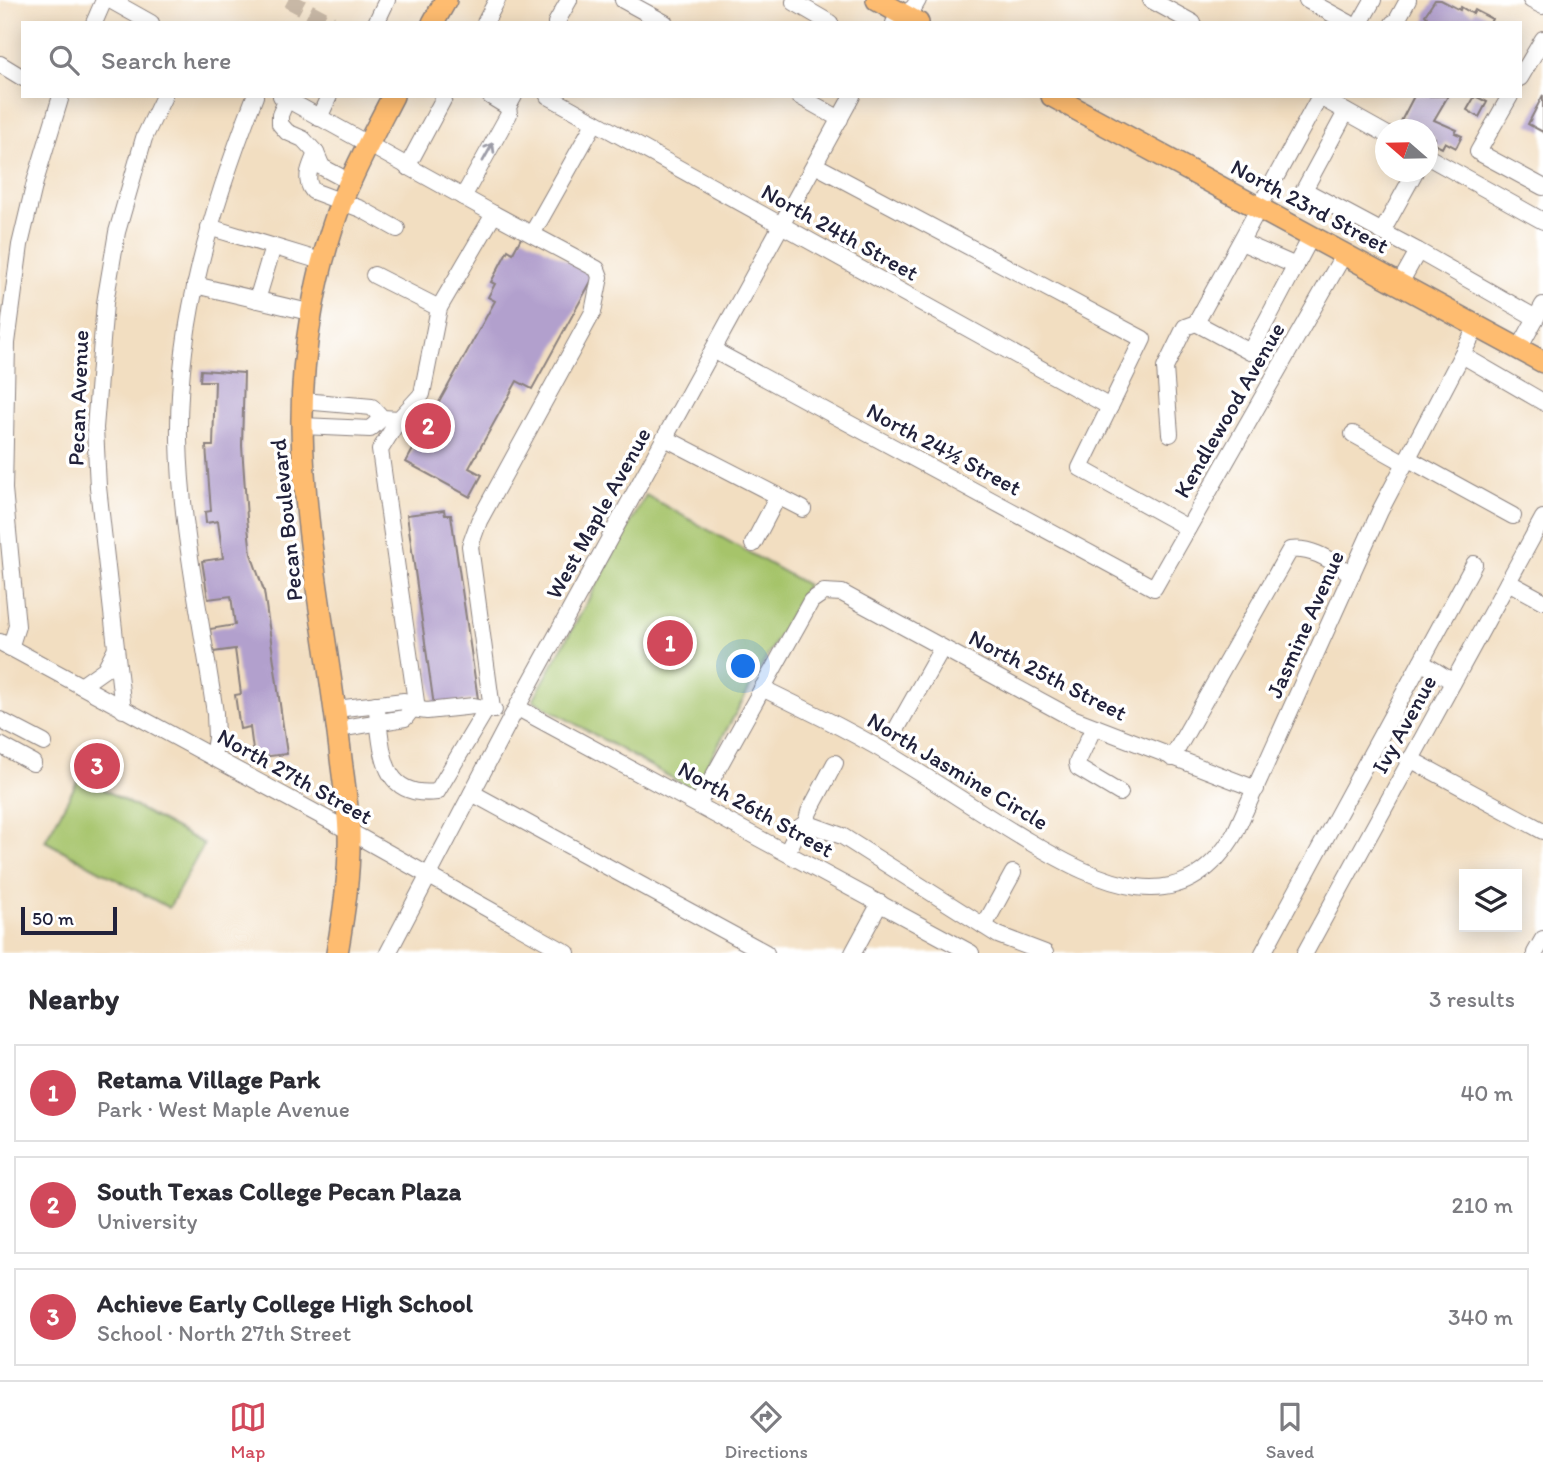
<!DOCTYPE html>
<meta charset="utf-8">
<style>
body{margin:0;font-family:Itim,sans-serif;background:#f2f2f3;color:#2b2b33}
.controls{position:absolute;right:21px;bottom:21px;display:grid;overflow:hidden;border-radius:0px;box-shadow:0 4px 18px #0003}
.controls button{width:63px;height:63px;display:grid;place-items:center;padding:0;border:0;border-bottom:2px solid #e1e1e2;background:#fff;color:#2b2b33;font:35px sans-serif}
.compass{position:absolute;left:1375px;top:119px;width:63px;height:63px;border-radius:50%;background:#fff;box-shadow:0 4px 18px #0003;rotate:290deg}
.scale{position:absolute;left:21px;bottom:18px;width:96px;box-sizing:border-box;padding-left:7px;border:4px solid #22223b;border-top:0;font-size:19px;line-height:24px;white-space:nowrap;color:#22223b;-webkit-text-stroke:5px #fff;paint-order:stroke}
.you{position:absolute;left:744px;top:667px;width:24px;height:24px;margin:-18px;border:5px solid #fff;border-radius:50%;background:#1a73e8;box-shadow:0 0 0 10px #1a73e833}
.badge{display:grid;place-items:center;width:46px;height:46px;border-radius:50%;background:#d1495b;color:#fff;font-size:23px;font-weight:700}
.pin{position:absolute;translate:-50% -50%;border:4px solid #fff;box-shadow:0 2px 7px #0006}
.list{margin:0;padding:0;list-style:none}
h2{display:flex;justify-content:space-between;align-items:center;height:91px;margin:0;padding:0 28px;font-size:30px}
h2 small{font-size:23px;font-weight:400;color:#7c7c81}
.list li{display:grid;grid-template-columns:46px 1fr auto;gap:21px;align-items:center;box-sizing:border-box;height:98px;margin:0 14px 14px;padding:0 14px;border:2px solid #e1e1e2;border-radius:0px}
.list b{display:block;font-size:26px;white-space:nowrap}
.list p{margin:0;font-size:23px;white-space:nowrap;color:#7c7c81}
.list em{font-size:23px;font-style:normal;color:#7c7c81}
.icon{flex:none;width:38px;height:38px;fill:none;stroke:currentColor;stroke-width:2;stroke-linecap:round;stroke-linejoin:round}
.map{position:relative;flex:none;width:1543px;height:953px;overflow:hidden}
.search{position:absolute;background:#fff;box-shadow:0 4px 18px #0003;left:21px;right:21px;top:21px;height:77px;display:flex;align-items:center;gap:18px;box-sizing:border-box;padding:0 24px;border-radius:0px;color:#7c7c81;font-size:26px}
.sheet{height:427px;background:#fff}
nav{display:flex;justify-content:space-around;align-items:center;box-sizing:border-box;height:98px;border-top:2px solid #e1e1e2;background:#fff;font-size:19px;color:#7c7c81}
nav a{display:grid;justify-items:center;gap:4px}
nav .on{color:#d1495b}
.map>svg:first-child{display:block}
.green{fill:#a6c46b;stroke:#647353;stroke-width:2}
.building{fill:#b2a0cd}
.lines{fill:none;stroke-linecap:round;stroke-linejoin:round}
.minor-tunnel{stroke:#c8b8a6;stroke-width:16;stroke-dasharray:16 8;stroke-linecap:butt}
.minor-casing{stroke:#8a807e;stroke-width:18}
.major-casing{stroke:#8a807e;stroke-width:24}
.minor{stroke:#fff;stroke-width:16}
.major{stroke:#febc70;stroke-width:21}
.oneway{stroke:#9c9ca7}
.labels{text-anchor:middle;stroke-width:7;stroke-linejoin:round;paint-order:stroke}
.street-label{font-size:23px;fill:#22223b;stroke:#fff}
</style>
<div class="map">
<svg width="1543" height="953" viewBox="0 0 1543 953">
<rect width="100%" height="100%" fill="#fff"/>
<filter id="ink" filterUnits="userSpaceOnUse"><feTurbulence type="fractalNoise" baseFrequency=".0143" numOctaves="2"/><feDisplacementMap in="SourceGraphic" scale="14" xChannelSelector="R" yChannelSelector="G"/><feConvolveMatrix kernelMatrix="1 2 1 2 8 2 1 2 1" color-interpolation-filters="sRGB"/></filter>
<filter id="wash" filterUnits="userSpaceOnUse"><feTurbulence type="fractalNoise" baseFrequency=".00686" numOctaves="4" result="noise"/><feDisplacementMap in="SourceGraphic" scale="28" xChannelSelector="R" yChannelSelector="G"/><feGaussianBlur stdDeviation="1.57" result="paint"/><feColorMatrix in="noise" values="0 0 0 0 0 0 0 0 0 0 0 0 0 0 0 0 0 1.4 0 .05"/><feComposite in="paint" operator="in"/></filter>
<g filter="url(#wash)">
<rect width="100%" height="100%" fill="#f2dec1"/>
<!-- green -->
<g class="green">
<polygon points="646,495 807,585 693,790 533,700"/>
<polygon points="89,760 108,770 99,787 204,844 169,908 45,841"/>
</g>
<g id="blocks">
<!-- building -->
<g class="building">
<polygon points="1435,0 1441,0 1460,10 1461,7 1473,14 1475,10 1492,19 1490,23 1424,23 1427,17 1425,15"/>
<polygon points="1543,95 1543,132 1528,124"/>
<polygon points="1414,96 1448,96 1434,120 1457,130 1455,133 1462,136 1456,148 1445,142 1442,148 1432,143 1435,138 1430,135 1428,139 1428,130 1402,130 1404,125 1400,123"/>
<polygon points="1475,96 1487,102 1479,117 1467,110"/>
<polygon points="522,236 594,276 532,389 517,381 469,468 482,475 470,497 406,462 495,301 488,297 495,284 491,282 508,250 513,253"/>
<polygon points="201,370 244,373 242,446 247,518 251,554 264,591 287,754 254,758 250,727 240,729 235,695 241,694 235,649 213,652 210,629 235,625 231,596 208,599 202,561 223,558 218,521 206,523 205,512 211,511 206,446 213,446 215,381 200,381"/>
<polygon points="444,510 445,515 451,515 478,699 434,706 407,515"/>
</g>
</g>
</g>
<g filter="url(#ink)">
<use href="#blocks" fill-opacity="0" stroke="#8a807e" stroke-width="2"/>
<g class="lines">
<!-- minor-tunnel -->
<polyline class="minor-tunnel" points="288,0 331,23"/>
<defs>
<g id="minor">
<polyline points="110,0 151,23"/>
<polyline points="623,0 665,23"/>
<polyline points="1151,0 1193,23"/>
<polyline points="1307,0 1349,23"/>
<polyline points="1531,0 1543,6"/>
<polyline points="794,2 830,23"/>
<polyline points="94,23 104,0"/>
<polyline points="376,23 387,0"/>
<polyline points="485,23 497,0"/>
<polyline points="556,23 569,0"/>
<polyline points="894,23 914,7 918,0"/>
<polyline points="1360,23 1373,0"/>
<polyline points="1393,23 1396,22 1408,0"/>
<polyline points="0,64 23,78"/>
<polyline points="1520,78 1543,39"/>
<polyline points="281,96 494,214 439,308 422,394 399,419 380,450 417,709"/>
<polyline points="490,96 508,107"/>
<polyline points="548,96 1110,407"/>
<polyline points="799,96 840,119"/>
<polyline points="1318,96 1386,134"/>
<polyline points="1510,96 1478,152 1543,187"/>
<polyline points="287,99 280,115 280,124 287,132 303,139 316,153 322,167 350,182"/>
<polyline points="1346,112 1304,190 1418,251 1536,318"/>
<polyline points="319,118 329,96"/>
<path d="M316 153C311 166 303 179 313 191L361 209 397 229"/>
<polyline points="1428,157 1543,221"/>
<polyline points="815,165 1143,339 1080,468 1188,528"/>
<polyline points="407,167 445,96"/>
<polyline points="463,197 509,114 508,107 514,96"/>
<polyline points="209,227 324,262"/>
<polyline points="1382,232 1415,172"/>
<polyline points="532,234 595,122"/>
<polyline points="1311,237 1250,352 1196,323 1320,96"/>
<polyline points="1241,242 1296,266"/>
<polyline points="374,275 439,308"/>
<polyline points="195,285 313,313"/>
<polyline points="1399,285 1418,251"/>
<polyline points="257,300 273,247"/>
<polyline points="1519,349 1543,305"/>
<polyline points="713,350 1154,588 1344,254"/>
<polyline points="1462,355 1543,402"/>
<polyline points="303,401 372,407 382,418 399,419"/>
<polyline points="302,426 370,429 382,418"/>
<polyline points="1170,434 1165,368 1185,327 1196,323"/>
<polyline points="1353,434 1405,463"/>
<polyline points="665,438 803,509"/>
<polyline points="1407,458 1513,516"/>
<polyline points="753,544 778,496"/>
<polyline points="1508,582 1543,601"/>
<polyline points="0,642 349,831 567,953"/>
<polyline points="10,648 17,626 4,489 7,343 20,245 35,182 61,96"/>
<polyline points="1421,662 1453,682"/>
<polyline points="81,686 105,669 115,650"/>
<path d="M762 688C811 712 861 736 907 765 948 790 987 817 1028 841 1100 883 1181 925 1235 833L1380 511 1477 326"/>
<path d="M376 704C383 747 378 799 437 792L487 708"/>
<polyline points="518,708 971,953"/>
<polyline points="336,709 404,701 412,709"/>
<polyline points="492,709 470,546 479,521 593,312 600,277 597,269 494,214"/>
<polyline points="123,710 98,487 95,428 105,303 117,232 144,138 164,96"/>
<polyline points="0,720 44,743"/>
<polyline points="1094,727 1077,763 1078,768 1120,793"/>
<polyline points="897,728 942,648"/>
<polyline points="338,729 405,718 412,709 427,711 474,706 494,710"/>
<polyline points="0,745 33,763"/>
<path d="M213 757 216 738 215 713C202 622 181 532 179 440 177 320 212 207 255 96"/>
<path d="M1172 758 1290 550C1314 547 1332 562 1352 574"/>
<polyline points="1410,759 1543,831"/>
<polyline points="472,793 766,953"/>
<polyline points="698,804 811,601 824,592 842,593 1072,718 1256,789"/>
<polyline points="806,823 809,812 835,763"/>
<polyline points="787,852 800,827 806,823 842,836 998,935 1045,953"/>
<polyline points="984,926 1013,873"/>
<polyline points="388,953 510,720 852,96"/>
<polyline points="853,953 880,903"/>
<polyline points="1263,953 1474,564"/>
<polyline points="1305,953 1543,518"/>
<polyline points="1535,953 1543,939"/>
</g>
<g id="major">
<polyline points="877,0 918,23"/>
<polyline points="433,23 446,0"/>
<polyline points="1052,96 1543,362"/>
<path d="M337 953C344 913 350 873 349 832 348 808 344 783 341 759 329 649 304 539 302 428 301 353 315 271 342 200 357 164 375 131 393 96"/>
</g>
</defs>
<!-- minor casing -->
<use href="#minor" class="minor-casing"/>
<!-- major casing -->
<use href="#major" class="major-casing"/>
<!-- minor -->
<use href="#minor" class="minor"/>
<!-- major -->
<use href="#major" class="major"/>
</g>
<!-- one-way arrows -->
<defs><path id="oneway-shaft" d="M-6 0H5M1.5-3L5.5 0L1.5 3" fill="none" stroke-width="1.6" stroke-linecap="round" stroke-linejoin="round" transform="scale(1.75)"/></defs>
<use class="oneway" href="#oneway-shaft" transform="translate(488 152) rotate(-61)"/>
</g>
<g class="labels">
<!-- street labels -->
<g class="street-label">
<text transform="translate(1310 206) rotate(28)" y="8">North 23rd Street</text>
<text transform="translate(840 232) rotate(29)" y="8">North 24th Street</text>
<text transform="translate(78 398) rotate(-88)" y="8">Pecan Avenue</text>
<text transform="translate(1229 410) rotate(-60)" y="8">Kendlewood Avenue</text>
<text transform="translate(944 449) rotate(28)" y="8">North 24½ Street</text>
<text transform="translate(598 513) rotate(-61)" y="8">West Maple Avenue</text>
<text transform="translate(286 520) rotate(-96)" y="8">Pecan Boulevard</text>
<text transform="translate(1305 624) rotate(-66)" y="8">Jasmine Avenue</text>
<text transform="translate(1048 675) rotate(27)" y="8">North 25th Street</text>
<text transform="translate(1404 724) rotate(-61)" y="8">Ivy Avenue</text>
<text transform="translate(958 771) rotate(31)" y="8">North Jasmine Circle</text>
<text transform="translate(295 776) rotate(29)" y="8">North 27th Street</text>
<text transform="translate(756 809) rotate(29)" y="8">North 26th Street</text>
</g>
</g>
</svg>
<div class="controls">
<button><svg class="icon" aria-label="layers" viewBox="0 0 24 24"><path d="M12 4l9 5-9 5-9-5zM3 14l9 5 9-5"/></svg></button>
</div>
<svg class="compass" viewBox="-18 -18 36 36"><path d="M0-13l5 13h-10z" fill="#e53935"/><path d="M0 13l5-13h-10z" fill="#7c7c81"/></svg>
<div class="scale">50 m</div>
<div class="you"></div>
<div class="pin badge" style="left:670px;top:643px">1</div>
<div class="pin badge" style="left:428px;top:426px">2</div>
<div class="pin badge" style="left:97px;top:766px">3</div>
<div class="search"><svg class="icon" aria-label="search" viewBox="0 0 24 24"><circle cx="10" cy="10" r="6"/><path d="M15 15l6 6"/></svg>Search here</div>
</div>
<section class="sheet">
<h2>Nearby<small>3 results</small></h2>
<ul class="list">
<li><span class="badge">1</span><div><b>Retama Village Park</b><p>Park · West Maple Avenue</p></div><em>40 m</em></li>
<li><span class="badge">2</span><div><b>South Texas College Pecan Plaza</b><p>University</p></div><em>210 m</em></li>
<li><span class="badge">3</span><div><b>Achieve Early College High School</b><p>School · North 27th Street</p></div><em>340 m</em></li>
</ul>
</section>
<nav>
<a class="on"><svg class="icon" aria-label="map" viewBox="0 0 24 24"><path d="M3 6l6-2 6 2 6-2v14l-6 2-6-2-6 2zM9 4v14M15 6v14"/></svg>Map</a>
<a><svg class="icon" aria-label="directions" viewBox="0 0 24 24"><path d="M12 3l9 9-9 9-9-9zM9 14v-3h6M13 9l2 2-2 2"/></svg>Directions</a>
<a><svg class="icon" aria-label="saved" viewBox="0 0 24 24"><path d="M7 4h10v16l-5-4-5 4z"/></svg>Saved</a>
</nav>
